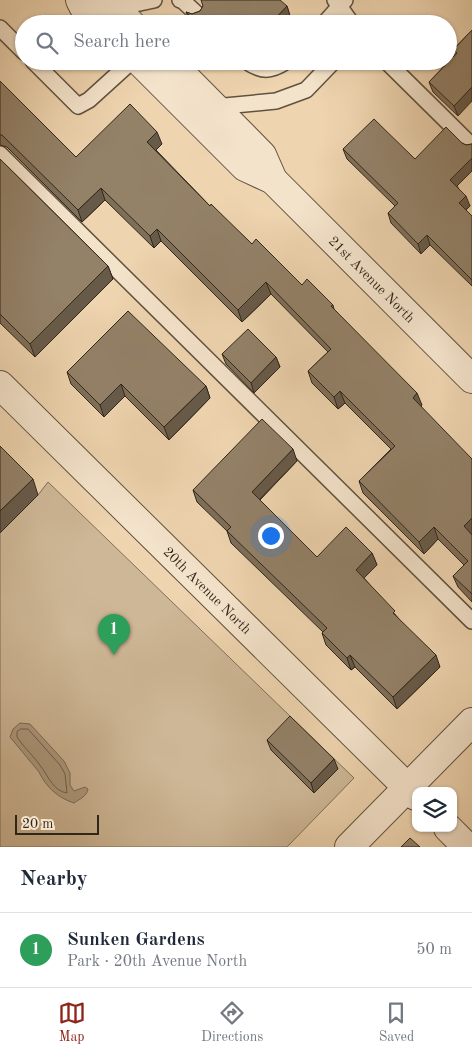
<!DOCTYPE html>
<meta charset="utf-8">
<style>
body{margin:0;font-family:"Old Standard TT",serif;background:#f2f2f3;color:#1f2937}
.controls{position:absolute;right:15px;bottom:15px;display:grid;overflow:hidden;border-radius:10px;box-shadow:0 1px 4px #0004}
.controls button{width:45px;height:45px;display:grid;place-items:center;padding:0;border:0;border-bottom:1px solid #e0e1e3;background:#fff;color:#1f2937;font:25px sans-serif}
.scale{position:absolute;left:15px;bottom:12px;width:84px;box-sizing:border-box;padding-left:5px;border:2px solid #30271b;border-top:0;font-size:14px;line-height:18px;white-space:nowrap;color:#30271b;-webkit-text-stroke:4px #f4e3cb;paint-order:stroke}
.you{position:absolute;left:270px;top:535px;width:18px;height:18px;margin:-12px;border:4px solid #fff;border-radius:50%;background:#1a73e8;box-shadow:0 0 0 8px #1a73e833}
.badge{display:grid;place-items:center;width:32px;height:32px;border-radius:50%;background:#8f2418;color:#fff;font-size:16px;font-weight:700}
.pin{position:absolute;translate:-50% -41px;filter:drop-shadow(0 1px 2px #0008)}
.pin::after{content:'';position:absolute;top:26px;width:18px;height:15px;background:inherit;clip-path:polygon(0 0,100% 0,50% 100%)}
.list{margin:0;padding:0;list-style:none}
h2{display:flex;justify-content:space-between;align-items:center;height:65px;margin:0;padding:0 20px;font-size:21px}
h2 small{font-size:16px;font-weight:400;color:#747a83}
.list li{display:grid;grid-template-columns:32px 1fr auto;gap:15px;align-items:center;box-sizing:border-box;height:75px;padding:0 20px;border-top:1px solid #e0e1e3}
.list b{display:block;font-size:19px;white-space:nowrap}
.list p{margin:0;font-size:16px;white-space:nowrap;color:#747a83}
.list em{font-size:16px;font-style:normal;color:#747a83}
.icon{flex:none;width:28px;height:28px;fill:none;stroke:currentColor;stroke-width:2;stroke-linecap:round;stroke-linejoin:round}
.map{position:relative;flex:none;width:472px;height:847px;overflow:hidden}
.search{position:absolute;background:#fff;box-shadow:0 1px 4px #0004;left:15px;right:15px;top:15px;height:55px;display:flex;align-items:center;gap:12px;box-sizing:border-box;padding:0 18px;border-radius:28px;color:#747a83;font-size:19px}
.sheet{height:140px;background:#fff}
nav{display:flex;justify-content:space-around;align-items:center;box-sizing:border-box;height:70px;border-top:1px solid #e0e1e3;background:#fff;font-size:14px;color:#747a83}
nav a{display:grid;justify-items:center;gap:2px}
nav .on{color:#8f2418}
.map>svg:first-child{display:block}
.green{fill:#ceb796;stroke:#7f6f58}
.water{fill:#ad997d;stroke:#7b6b56}
.lines{fill:none;stroke-linecap:round;stroke-linejoin:round}
.shore{stroke:#6e604c;stroke-width:1}
.lane-casing{stroke:#605240;stroke-width:18}
.street-casing{stroke:#605240;stroke-width:30}
.lane{stroke:#f4e3cb;stroke-width:15}
.street{stroke:#f4e3cb;stroke-width:28}
.wall{fill:#7e6f59;stroke:#30271b}
.shaded-wall{fill:#675a49;stroke:#30271b}
.building{fill:#938168;stroke:#30271b}
.labels{text-anchor:middle;stroke-width:4.5;stroke-linejoin:round;paint-order:stroke}
.street-label{font-size:14px;fill:#30271b;stroke:#f4e3cb}
</style>
<div class="map">
<svg width="472" height="847" viewBox="0 0 472 847">
<rect width="100%" height="100%" fill="#eed4af"/>
<filter id="stains"><feTurbulence type="fractalNoise" baseFrequency=".004" numOctaves="4"/><feColorMatrix values="0 0 0 0 .2 0 0 0 0 .09 0 0 0 0 .02 0 0 0 .5 -.17"/></filter>
<radialGradient id="worn" r=".72"><stop offset=".6" stop-color="#630" stop-opacity="0"/><stop offset="1" stop-color="#630" stop-opacity=".3"/></radialGradient>
<!-- green -->
<polygon class="green" points="48,482 354,778 287,847 0,847 0,533 38,495"/>
<!-- water -->
<path class="water" d="M20 723 30 724 64 761 70 773V785L74 791 85 787 88 789C87 796 80 799 74 803 58 798 46 787 39 772L10 737 13 729Z"/>
<g class="lines">
<!-- shore -->
<path class="shore" d="M21 729H28L60 765 65 774 67 793C54 791 49 778 42 768 35 757 24 748 17 737V732Z"/>
<defs>
<g id="lane">
<polyline points="180,0 183,1 197,14"/>
<polyline points="335,0 352,24"/>
<polyline points="116,8 154,0"/>
<polyline points="324,24 345,0"/>
<polyline points="0,28 24,52"/>
<polyline points="33,61 78,106 89,100 132,61"/>
<path d="M246 61C262 72 270 72 287 61"/>
<polyline points="386,61 472,146"/>
<polyline points="214,107 276,101 306,90 334,61"/>
<polyline points="0,154 472,621"/>
</g>
<g id="street">
<polyline points="80,0 83,6 101,24"/>
<polyline points="107,0 131,24"/>
<path id="s1" d="M139 61 245 167 273 180 472 379"/>
<polyline points="169,61 262,155 273,180"/>
<path id="s2" d="M0 385 416 796"/>
<polyline points="448,828 467,847"/>
<polyline points="349,847 472,722"/>
</g>
</defs>
<!-- lane casing -->
<use href="#lane" class="lane-casing"/>
<!-- street casing -->
<use href="#street" class="street-casing"/>
<!-- lane -->
<use href="#lane" class="lane"/>
<!-- street -->
<use href="#street" class="street"/>
</g>
<!-- wall -->
<g class="wall">
<polygon points="203,6 287,6 290,16 282,24 193,24 190,21 186,12 192,14 200,11"/>
<polygon points="472,30 458,116 433,92 429,82 455,55 453,50"/>
<polygon points="232,61 237,61 239,68"/>
<polygon points="0,81 76,157 162,144 156,150 210,206 252,244 302,285 333,305 334,309 422,405 421,406 472,534 472,602 458,587 453,576 464,565 438,539 424,554 363,493 359,481 391,449 345,403 338,409 312,383 308,371 328,352 271,294 242,322 161,241 154,248 105,200 82,222 7,147 0,145"/>
<polygon points="462,143 466,145 472,144 472,171 457,186 470,206 466,210 472,216 472,286 430,245 421,254 391,223 388,213 395,206 347,159 343,149 415,159"/>
<polygon points="0,159 108,266 113,279 35,357 0,323"/>
<polygon points="222,354 276,357 280,367 254,393 226,364"/>
<polygon points="67,372 206,386 210,398 169,440 125,396 104,417 71,384"/>
<polygon points="297,461 260,500 317,557 372,553 377,565 364,578 440,667 397,709 355,667 351,670 326,645 322,633 323,632 231,543 227,531 197,502 193,490"/>
<polygon points="267,740 338,769 314,793 271,750"/>
</g>
<!-- shaded-wall -->
<g class="shaded-wall">
<polygon points="287,6 290,16 282,24 270,24"/>
<polygon points="472,87 472,101 458,116 454,106"/>
<polygon points="157,132 162,144 152,154 147,142"/>
<polygon points="472,158 472,171 453,190 450,180"/>
<polygon points="101,188 105,200 82,222 78,210"/>
<polygon points="466,196 470,206 462,213 459,203"/>
<polygon points="157,229 161,241 154,248 150,236"/>
<polygon points="427,235 430,245 421,254 418,244"/>
<polygon points="108,266 113,279 35,357 30,344"/>
<polygon points="266,282 271,294 242,322 238,310"/>
<polygon points="276,357 280,367 254,393 251,383"/>
<polygon points="121,384 125,396 104,417 100,405"/>
<polygon points="206,386 210,398 169,440 164,427"/>
<polygon points="340,391 345,403 338,409 334,397"/>
<polygon points="417,393 422,405 417,410 413,398"/>
<polygon points="293,449 297,461 256,503 252,492"/>
<polygon points="33,479 38,495 0,533 0,511"/>
<polygon points="472,518 472,534 468,538 464,526"/>
<polygon points="434,527 438,539 424,554 419,542"/>
<polygon points="372,553 377,565 360,582 356,570"/>
<polygon points="350,655 355,667 351,670 347,658"/>
<polygon points="436,655 440,667 397,709 393,697"/>
<polygon points="334,759 338,769 314,793 311,783"/>
</g>
<!-- building -->
<g class="building">
<polygon points="201,0 280,0 287,6 270,24 199,24 186,12 192,14 200,11 203,6"/>
<polygon points="472,30 472,87 454,106 429,82 457,53 453,50"/>
<polygon points="0,81 76,157 130,104 157,132 147,142 210,206 211,204 252,244 256,239 302,285 307,279 333,305 331,306 417,393 413,398 472,459 472,518 464,526 472,535 472,594 453,576 468,561 434,527 419,542 359,481 395,446 340,391 334,397 308,371 331,349 266,282 238,310 157,229 150,236 101,188 78,210 2,135 0,135"/>
<polygon points="374,119 415,159 446,127 462,143 466,145 472,144 472,158 450,180 466,196 459,203 472,216 472,280 427,235 418,244 388,213 398,203 343,149"/>
<polygon points="0,159 108,266 30,344 0,314"/>
<polygon points="128,311 206,386 164,427 121,384 100,405 67,372"/>
<polygon points="248,329 276,357 251,383 222,354"/>
<polygon points="262,419 293,449 252,492 317,557 346,527 372,553 356,570 395,611 393,613 436,655 393,697 350,655 347,658 322,633 327,628 227,531 231,527 193,490"/>
<polygon points="0,446 33,479 0,511"/>
<polygon points="290,716 334,759 311,783 267,740"/>
<polygon points="410,838 420,847 401,847"/>
</g>
<g class="labels">
<!-- street labels -->
<g class="street-label">
<text dy="5" stroke="none"><textPath href="#s1" startOffset="321">21st Avenue North</textPath></text>
<text dy="5" stroke="none"><textPath href="#s2" startOffset="292">20th Avenue North</textPath></text>
</g>
</g>
<rect width="100%" height="100%" filter="url(#stains)"/>
<rect width="100%" height="100%" fill="url(#worn)"/>
</svg>
<div class="controls">
<button><svg class="icon" aria-label="layers" viewBox="0 0 24 24"><path d="M12 4l9 5-9 5-9-5zM3 14l9 5 9-5"/></svg></button>
</div>
<div class="scale">20 m</div>
<div class="you"></div>
<div class="pin badge" style="left:114px;top:655px;background:#2e9e5b">1</div>
<div class="search"><svg class="icon" aria-label="search" viewBox="0 0 24 24"><circle cx="10" cy="10" r="6"/><path d="M15 15l6 6"/></svg>Search here</div>
</div>
<section class="sheet">
<h2>Nearby<small></small></h2>
<ul class="list">
<li><span class="badge" style="background:#2e9e5b">1</span><div><b>Sunken Gardens</b><p>Park · 20th Avenue North</p></div><em>50 m</em></li>
</ul>
</section>
<nav>
<a class="on"><svg class="icon" aria-label="map" viewBox="0 0 24 24"><path d="M3 6l6-2 6 2 6-2v14l-6 2-6-2-6 2zM9 4v14M15 6v14"/></svg>Map</a>
<a><svg class="icon" aria-label="directions" viewBox="0 0 24 24"><path d="M12 3l9 9-9 9-9-9zM9 14v-3h6M13 9l2 2-2 2"/></svg>Directions</a>
<a><svg class="icon" aria-label="saved" viewBox="0 0 24 24"><path d="M7 4h10v16l-5-4-5 4z"/></svg>Saved</a>
</nav>
